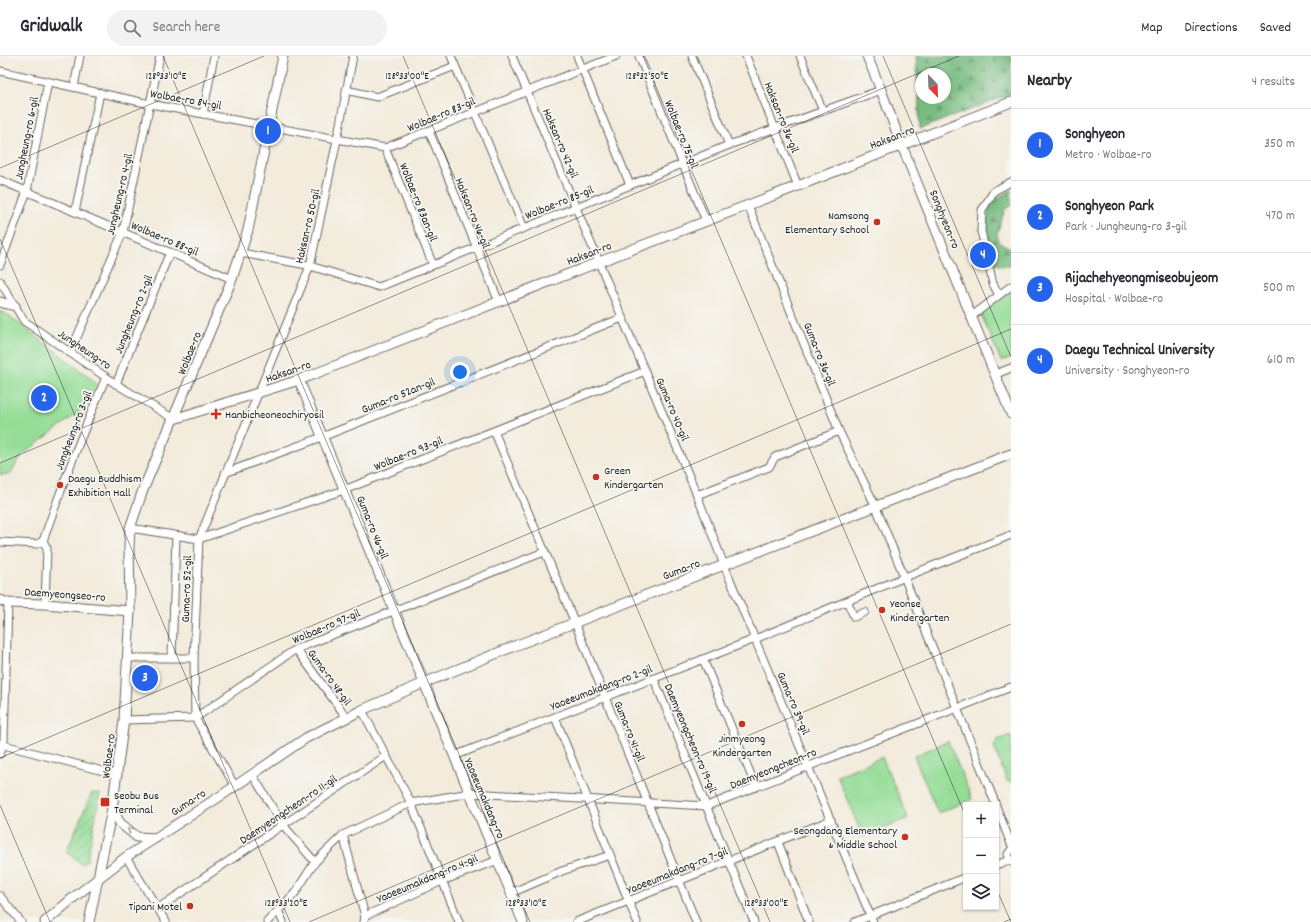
<!DOCTYPE html>
<meta charset="utf-8">
<style>
body{margin:0;font-family:Dekko,sans-serif;background:#f2f2f3;color:#2b2b33}
.controls{position:absolute;right:12px;bottom:12px;display:grid;overflow:hidden;border-radius:0px;box-shadow:0 1px 3px #0004}
.controls button{width:36px;height:36px;display:grid;place-items:center;padding:0;border:0;border-bottom:1px solid #e1e1e2;background:#fff;color:#2b2b33;font:20px sans-serif}
.compass{position:absolute;left:915px;top:12px;width:36px;height:36px;border-radius:50%;background:#fff;box-shadow:0 1px 3px #0004;rotate:157deg}
.you{position:absolute;left:460px;top:316px;width:14px;height:14px;margin:-10px;border:3px solid #fff;border-radius:50%;background:#1a73e8;box-shadow:0 0 0 6px #1a73e833}
.badge{display:grid;place-items:center;width:26px;height:26px;border-radius:50%;background:#2563eb;color:#fff;font-size:13px;font-weight:700}
.pin{position:absolute;translate:-50% -50%;border:2px solid #fff;box-shadow:0 1px 4px #0006}
.list{margin:0;padding:0;list-style:none}
h2{display:flex;justify-content:space-between;align-items:center;height:52px;margin:0;padding:0 16px;font-size:17px}
h2 small{font-size:13px;font-weight:400;color:#7c7c81}
.list li{display:grid;grid-template-columns:26px 1fr auto;gap:12px;align-items:center;box-sizing:border-box;height:72px;padding:0 16px;border-top:1px solid #e1e1e2}
.list b{display:block;font-size:15px;white-space:nowrap}
.list p{margin:0;font-size:13px;white-space:nowrap;color:#7c7c81}
.list em{font-size:13px;font-style:normal;color:#7c7c81}
.icon{flex:none;width:22px;height:22px;fill:none;stroke:currentColor;stroke-width:2;stroke-linecap:round;stroke-linejoin:round}
.map{position:relative;flex:none;width:1011px;height:866px;overflow:hidden}
header{display:flex;align-items:center;gap:24px;box-sizing:border-box;height:56px;padding:0 20px;background:#fff;border-bottom:1px solid #e1e1e2}
header strong{font-size:19px}
nav{display:flex;gap:22px;margin-inline-start:auto;font-size:14px}
.search{width:280px;height:36px;background:#f2f2f3;display:flex;align-items:center;gap:10px;box-sizing:border-box;padding:0 14px;border-radius:22px;color:#7c7c81;font-size:15px}
main{display:flex}
aside{flex:1;background:#fff}
.map>svg:first-child{display:block}
.forest{fill:url(#forest-firs);stroke:#4a6c4e;fill-rule:evenodd}
.park{fill:#95dd97;stroke:#587c5a}
.garden{fill:url(#garden-furrows);stroke:#587c5a}
.lines{fill:none;stroke-linecap:round;stroke-linejoin:round}
.minor-casing{stroke:#67645f;stroke-width:9}
.major-casing{stroke:#67645f;stroke-width:11}
.minor{stroke:#fff;stroke-width:7}
.major{stroke:#fff;stroke-width:9}
.oneway{stroke:#999}
.ticks{fill:none;stroke:#1c1c1c;stroke-width:1;stroke-opacity:0.45}
.poi-dot{fill:#c8321e;stroke:#f6f6f2;stroke-width:1.5}
.labels{text-anchor:middle;stroke-width:3.5;stroke-linejoin:round;paint-order:stroke}
.street-label{font-size:12px;fill:#1c1c1c;stroke:#f6f6f2}
.poi-label{font-size:12px;fill:#1c1c1c;stroke:#f6f6f2;text-anchor:start}
.ticks-label{font-size:10px;text-anchor:middle;fill:#1c1c1c;stroke:#f6f6f2;stroke-width:3.5;stroke-linejoin:round;paint-order:stroke}
</style>
<header>
<strong>Gridwalk</strong>
<div class="search"><svg class="icon" aria-label="search" viewBox="0 0 24 24"><circle cx="10" cy="10" r="6"/><path d="M15 15l6 6"/></svg>Search here</div>
<nav><a>Map</a><a>Directions</a><a>Saved</a></nav>
</header>
<main>
<div class="map">
<svg width="1011" height="866" viewBox="0 0 1011 866">
<defs>
<pattern id="forest-firs" width="22" height="20" patternUnits="userSpaceOnUse"><rect width="22" height="20" fill="#78bc80"/><path d="M5 1l3.5 6h-7zM16 11l3.5 6h-7z" fill="#629868"/></pattern>
<pattern id="garden-furrows" width="10" height="10" patternUnits="userSpaceOnUse"><rect width="10" height="10" fill="#95dd97"/><path d="M-1 1l2-2M0 10L10 0M9 11l2-2" fill="none" stroke="#80bd82"/></pattern>
</defs>
<rect width="100%" height="100%" fill="#f6f6f2"/>
<filter id="ink" filterUnits="userSpaceOnUse"><feTurbulence type="fractalNoise" baseFrequency=".025" numOctaves="2"/><feDisplacementMap in="SourceGraphic" scale="8" xChannelSelector="R" yChannelSelector="G"/><feConvolveMatrix kernelMatrix="1 2 1 2 8 2 1 2 1" color-interpolation-filters="sRGB"/></filter>
<filter id="wash" filterUnits="userSpaceOnUse"><feTurbulence type="fractalNoise" baseFrequency=".012" numOctaves="4" result="noise"/><feDisplacementMap in="SourceGraphic" scale="16" xChannelSelector="R" yChannelSelector="G"/><feGaussianBlur stdDeviation="0.9" result="paint"/><feColorMatrix in="noise" values="0 0 0 0 0 0 0 0 0 0 0 0 0 0 0 0 0 1.4 0 .05"/><feComposite in="paint" operator="in"/></filter>
<g filter="url(#wash)">
<rect width="100%" height="100%" fill="#f3ebdb"/>
<!-- forest -->
<g class="forest">
<path d="M916 0H1011V38L920 73ZM921 18H945V42H921Z"/>
<path d="M1011 134V150L1005 153 997 178 1000 187 1011 192V210H1003L995 208C986 188 985 167 991 146Z"/>
</g>
<!-- park -->
<g class="park">
<polygon points="1011,233 1011,302 1001,305 981,258 985,253"/>
<polygon points="0,255 8,259 97,327 79,356 22,399 10,418 0,419"/>
<polygon points="1011,679 1011,726 1007,725 994,691 997,684"/>
<polygon points="948,685 972,743 938,757 914,700"/>
<polygon points="882,701 908,762 863,781 837,720"/>
</g>
<!-- garden -->
<polygon class="garden" points="92,737 100,738 87,804 82,808 66,796"/>
</g>
<g filter="url(#ink)">
<g class="lines">
<defs>
<g id="minor">
<polyline points="451,0 524,172"/>
<polyline points="512,0 697,439 724,509 873,866"/>
<polyline points="577,0 630,129"/>
<polyline points="639,0 706,165"/>
<polyline points="692,0 729,89"/>
<polyline points="746,0 798,130"/>
<polyline points="800,0 823,55"/>
<polyline points="0,15 150,48 385,92 616,0"/>
<polyline points="74,31 80,0"/>
<polyline points="346,34 377,41 455,10"/>
<polyline points="203,58 214,0"/>
<polyline points="429,75 499,246"/>
<polyline points="385,92 433,209"/>
<polyline points="0,124 232,223"/>
<polyline points="748,149 839,375 876,451 996,749"/>
<polyline points="75,156 100,37"/>
<polyline points="241,197 307,209 379,231 729,89 881,34"/>
<polyline points="0,209 27,135 48,26"/>
<polyline points="0,225 24,265 116,328 174,363"/>
<polyline points="999,239 993,228 981,175 982,154 994,135 1011,126"/>
<polyline points="972,260 1011,230"/>
<polyline points="70,297 123,176 160,0"/>
<polyline points="996,318 1011,312"/>
<polyline points="116,328 170,196"/>
<polyline points="494,375 575,567 696,866"/>
<polyline points="225,417 322,381 622,262"/>
<polyline points="697,439 769,411 775,401 839,375"/>
<polyline points="130,472 199,483 344,434 645,315"/>
<path d="M43 485C62 430 83 375 106 321"/>
<polyline points="43,485 47,492 45,548"/>
<polyline points="0,486 37,488 43,485"/>
<polyline points="847,545 854,561 865,556"/>
<polyline points="296,593 347,662"/>
<polyline points="127,602 194,602"/>
<polyline points="172,602 176,480"/>
<polyline points="703,603 756,731"/>
<polyline points="654,623 754,866"/>
<polyline points="362,654 411,747 459,866"/>
<polyline points="555,661 637,866"/>
<polyline points="124,664 195,662 296,593 544,496"/>
<polyline points="0,688 118,719"/>
<polyline points="0,698 4,684 8,547"/>
<polyline points="454,700 755,583 905,521 1011,479"/>
<polyline points="252,718 283,769 315,806"/>
<polyline points="235,730 195,662 194,602 199,483 310,210 337,84 353,0"/>
<polyline points="996,750 1011,788"/>
<polyline points="343,779 365,860 364,866"/>
<polyline points="778,786 809,866"/>
<polyline points="1011,794 1008,798 1011,806"/>
<polyline points="126,801 166,866"/>
<polyline points="996,809 1009,804"/>
<polyline points="511,837 562,815 610,799"/>
<polyline points="0,840 21,866"/>
<polyline points="157,853 386,700"/>
<polyline points="278,854 283,866"/>
<polyline points="365,860 442,825 498,804"/>
<polyline points="267,866 295,837 315,806 343,779 411,747 470,737 707,750 1011,631"/>
<polyline points="576,866 831,764"/>
<polyline points="855,866 966,821"/>
</g>
<g id="major">
<polyline points="867,0 881,34 902,90 1011,358"/>
<polyline points="0,246 15,250"/>
<polyline points="299,324 523,866"/>
<polyline points="174,363 299,324 599,206 798,130 1011,46"/>
<polyline points="0,544 8,547 45,548 130,555"/>
<polyline points="112,753 120,767 137,781 156,782"/>
<polyline points="45,866 73,842 126,801 222,739 306,682 362,654 424,627 517,589 1011,398"/>
<polyline points="89,866 112,753 124,664 130,555 129,490 130,472 143,434 232,223 248,174 283,0"/>
</g>
</defs>
<!-- minor casing -->
<use href="#minor" class="minor-casing"/>
<!-- major casing -->
<use href="#major" class="major-casing"/>
<!-- minor -->
<use href="#minor" class="minor"/>
<!-- major -->
<use href="#major" class="major"/>
</g>
<!-- one-way arrows -->
<defs><path id="oneway-chevron" d="M-2-3.5L2.5 0L-2 3.5" fill="none" stroke-width="1.6" stroke-linecap="round" stroke-linejoin="round"/></defs>
<use class="oneway" href="#oneway-chevron" transform="translate(130 774) rotate(-142)"/>
</g>
<!-- ticks -->
<path class="ticks" d="M163 0 530 866M403 0 770 866M643 0 966 761M883 0 1011 301M0 112 264 0M0 183 290 866M0 407 959 0M0 702 1011 273M0 749 50 866M996 832 1011 866M309 866 1011 568M1004 866 1011 863"/>
<!-- markers -->
<g class="poi-dot">
<circle cx="877" cy="166" r="4"/>
<path d="M214 352h4v4h4v4h-4v4h-4v-4h-4v-4h4z"/>
<circle cx="596" cy="421" r="4"/>
<circle cx="60" cy="429" r="4"/>
<circle cx="882" cy="554" r="4"/>
<circle cx="742" cy="668" r="4"/>
<rect x="100" y="741" width="10" height="10" rx="2"/>
<circle cx="905" cy="781" r="4"/>
<circle cx="190" cy="850" r="4"/>
</g>
<g class="labels">
<!-- street labels -->
<g class="street-label">
<text transform="translate(186 43) rotate(10)" y="4">Wolbae-ro 84-gil</text>
<text transform="translate(441 58) rotate(-23)" y="4">Wolbae-ro 83-gil</text>
<text transform="translate(782 61) rotate(68)" y="4">Haksan-ro 36-gil</text>
<text transform="translate(682 78) rotate(68)" y="4">Wolbae-ro 75-gil</text>
<text transform="translate(892 81) rotate(-21)" y="4">Haksan-ro</text>
<text transform="translate(26 82) rotate(-79)" y="4">Jungheung-ro 6-gil</text>
<text transform="translate(561 87) rotate(67)" y="4">Haksan-ro 42-gil</text>
<text transform="translate(119 138) rotate(-77)" y="4">Jungheung-ro 4-gil</text>
<text transform="translate(419 146) rotate(68)" y="4">Wolbae-ro 83an-gil</text>
<text transform="translate(559 146) rotate(-22)" y="4">Wolbae-ro 85-gil</text>
<text transform="translate(473 157) rotate(68)" y="4">Haksan-ro 46-gil</text>
<text transform="translate(945 163) rotate(68)" y="4">Songhyeon-ro</text>
<text transform="translate(307 170) rotate(-77)" y="4">Haksan-ro 50-gil</text>
<text transform="translate(165 182) rotate(23)" y="4">Wolbae-ro 88-gil</text>
<text transform="translate(589 197) rotate(-21)" y="4">Haksan-ro</text>
<text transform="translate(133 258) rotate(-68)" y="4">Jungheung-ro 2-gil</text>
<text transform="translate(85 293) rotate(34)" y="4">Jungheung-ro</text>
<text transform="translate(189 297) rotate(-68)" y="4">Wolbae-ro</text>
<text transform="translate(820 298) rotate(68)" y="4">Guma-ro 36-gil</text>
<text transform="translate(288 315) rotate(-19)" y="4">Haksan-ro</text>
<text transform="translate(398 339) rotate(-22)" y="4">Guma-ro 52an-gil</text>
<text transform="translate(673 353) rotate(67)" y="4">Guma-ro 40-gil</text>
<text transform="translate(73 374) rotate(-69)" y="4">Jungheung-ro 3-gil</text>
<text transform="translate(408 397) rotate(-22)" y="4">Wolbae-ro 93-gil</text>
<text transform="translate(373 471) rotate(68)" y="4">Guma-ro 46-gil</text>
<text transform="translate(681 513) rotate(-21)" y="4">Guma-ro</text>
<text transform="translate(186 533) rotate(-88)" y="4">Guma-ro 52-gil</text>
<text transform="translate(65 538) rotate(4)" y="4">Daemyeongseo-ro</text>
<text transform="translate(326 570) rotate(-23)" y="4">Wolbae-ro 97-gil</text>
<text transform="translate(330 621) rotate(54)" y="4">Guma-ro 48-gil</text>
<text transform="translate(601 631) rotate(-21)" y="4">Yaoeeumakdang-ro 2-gil</text>
<text transform="translate(794 647) rotate(67)" y="4">Guma-ro 39-gil</text>
<text transform="translate(630 675) rotate(68)" y="4">Guma-ro 41-gil</text>
<text transform="translate(691 682) rotate(67)" y="4">Daemyeongcheon-ro 19-gil</text>
<text transform="translate(108 700) rotate(-83)" y="4">Wolbae-ro</text>
<text transform="translate(773 712) rotate(-22)" y="4">Daemyeongcheon-ro</text>
<text transform="translate(485 742) rotate(67)" y="4">Yaoeeumakdang-ro</text>
<text transform="translate(188 746) rotate(-33)" y="4">Guma-ro</text>
<text transform="translate(288 753) rotate(-34)" y="4">Daemyeongcheon-ro 11-gil</text>
<text transform="translate(677 814) rotate(-22)" y="4">Yaoeeumakdang-ro 7-gil</text>
<text transform="translate(427 822) rotate(-23)" y="4">Yaoeeumakdang-ro 4-gil</text>
</g>
<!-- poi labels -->
<g class="poi-label">
<text x="869" y="163" text-anchor="end">Namsong<tspan x="869" dy="14">Elementary School</tspan></text>
<text x="225" y="362">Hanbicheoneochiryosil</text>
<text x="604" y="418">Green<tspan x="604" dy="14">Kindergarten</tspan></text>
<text x="68" y="426">Daegu Buddhism<tspan x="68" dy="14">Exhibition Hall</tspan></text>
<text x="890" y="551">Yeonse<tspan x="890" dy="14">Kindergarten</tspan></text>
<text x="742" y="686" text-anchor="middle">Jinmyeong<tspan x="742" dy="14">Kindergarten</tspan></text>
<text x="114" y="743">Seobu Bus<tspan x="114" dy="14">Terminal</tspan></text>
<text x="897" y="778" text-anchor="end">Seongdang Elementary<tspan x="897" dy="14">&amp; Middle School</tspan></text>
<text x="182" y="854" text-anchor="end">Tipani Motel</text>
</g>
</g>
<g class="ticks-label">
<text x="166" y="23">128°33'10"E</text>
<text x="407" y="23">128°33'00"E</text>
<text x="647" y="23">128°32'50"E</text>
<text x="286" y="850">128°33'20"E</text>
<text x="526" y="850">128°33'10"E</text>
<text x="766" y="850">128°33'00"E</text>
</g>
</svg>
<div class="controls">
<button>+</button>
<button>−</button>
<button><svg class="icon" aria-label="layers" viewBox="0 0 24 24"><path d="M12 4l9 5-9 5-9-5zM3 14l9 5 9-5"/></svg></button>
</div>
<svg class="compass" viewBox="-18 -18 36 36"><path d="M0-13l5 13h-10z" fill="#e53935"/><path d="M0 13l5-13h-10z" fill="#7c7c81"/></svg>
<div class="you"></div>
<div class="pin badge" style="left:268px;top:75px">1</div>
<div class="pin badge" style="left:44px;top:342px">2</div>
<div class="pin badge" style="left:145px;top:622px">3</div>
<div class="pin badge" style="left:983px;top:199px">4</div>
</div>
<aside>
<h2>Nearby<small>4 results</small></h2>
<ul class="list">
<li><span class="badge">1</span><div><b>Songhyeon</b><p>Metro · Wolbae-ro</p></div><em>350 m</em></li>
<li><span class="badge">2</span><div><b>Songhyeon Park</b><p>Park · Jungheung-ro 3-gil</p></div><em>470 m</em></li>
<li><span class="badge">3</span><div><b>Rijachehyeongmiseobujeom</b><p>Hospital · Wolbae-ro</p></div><em>500 m</em></li>
<li><span class="badge">4</span><div><b>Daegu Technical University</b><p>University · Songhyeon-ro</p></div><em>610 m</em></li>
</ul>
</aside>
</main>
